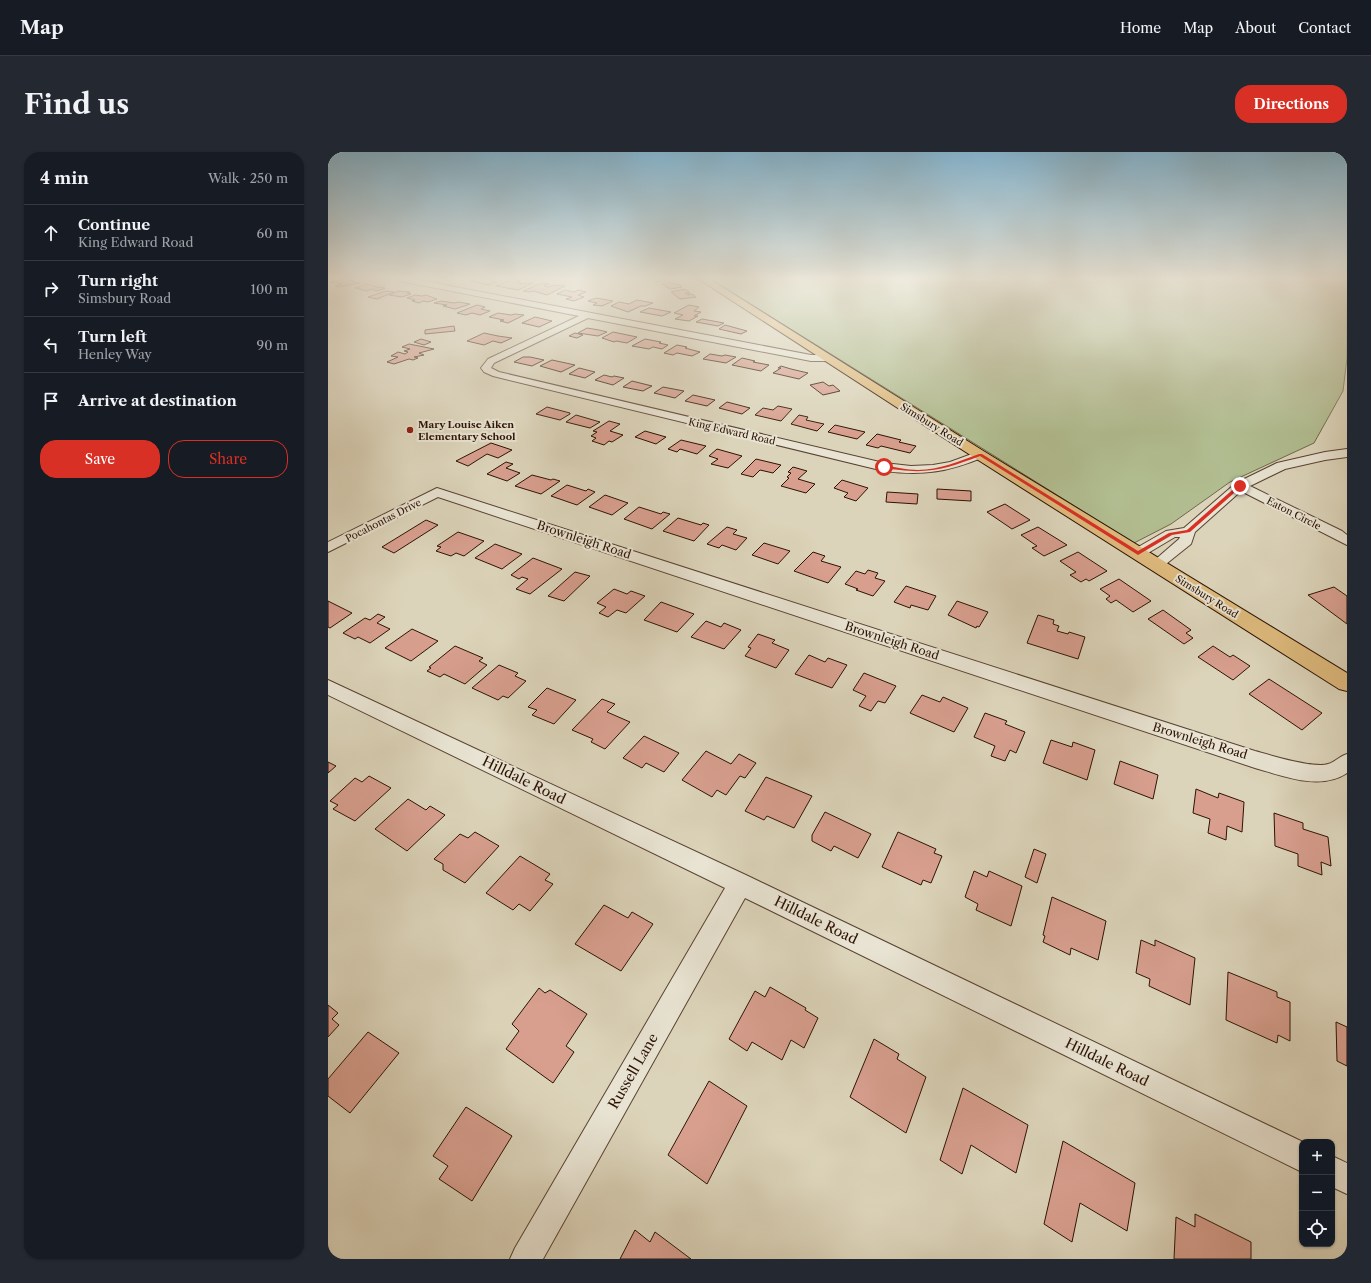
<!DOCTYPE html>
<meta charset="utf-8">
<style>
body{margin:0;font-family:"Libre Caslon Text",serif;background:#242831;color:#f1f3f6}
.controls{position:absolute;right:12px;bottom:12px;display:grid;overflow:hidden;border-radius:8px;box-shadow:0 1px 3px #0004}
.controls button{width:36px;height:36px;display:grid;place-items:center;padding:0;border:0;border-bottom:1px solid #363941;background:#171b24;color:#f1f3f6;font:20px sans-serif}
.stop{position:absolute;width:12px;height:12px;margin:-9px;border:3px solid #d93025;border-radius:50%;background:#fff}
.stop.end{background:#d93025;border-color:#fff;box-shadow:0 1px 4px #0008}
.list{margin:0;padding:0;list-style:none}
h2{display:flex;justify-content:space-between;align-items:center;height:52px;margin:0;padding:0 16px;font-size:17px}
h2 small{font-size:13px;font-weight:400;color:#9ea1a6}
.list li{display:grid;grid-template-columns:26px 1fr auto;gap:12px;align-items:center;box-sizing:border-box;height:56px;padding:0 16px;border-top:1px solid #363941}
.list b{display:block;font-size:15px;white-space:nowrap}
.list p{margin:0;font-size:13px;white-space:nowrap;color:#9ea1a6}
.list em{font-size:13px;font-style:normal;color:#9ea1a6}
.actions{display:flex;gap:8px;padding:12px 16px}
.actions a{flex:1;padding:9px 0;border:1px solid #d93025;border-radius:16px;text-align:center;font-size:14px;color:#d93025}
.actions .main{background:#d93025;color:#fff}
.icon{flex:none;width:22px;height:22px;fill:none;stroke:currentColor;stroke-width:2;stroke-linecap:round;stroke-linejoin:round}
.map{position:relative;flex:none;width:1019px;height:1107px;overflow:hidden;border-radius:16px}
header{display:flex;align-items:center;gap:24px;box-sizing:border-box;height:56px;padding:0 20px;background:#171b24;border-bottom:1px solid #363941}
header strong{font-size:19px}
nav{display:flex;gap:22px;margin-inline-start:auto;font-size:14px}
.intro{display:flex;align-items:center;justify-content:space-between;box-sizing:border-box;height:96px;padding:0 24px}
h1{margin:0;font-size:28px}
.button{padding:10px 18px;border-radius:16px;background:#d93025;color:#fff;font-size:14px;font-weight:700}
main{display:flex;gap:24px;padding:0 24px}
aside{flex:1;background:#171b24;border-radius:16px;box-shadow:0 1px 3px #0004}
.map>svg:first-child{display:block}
.green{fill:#b1bd90;stroke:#6f684a}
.building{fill:#d89f8f;stroke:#2d1303}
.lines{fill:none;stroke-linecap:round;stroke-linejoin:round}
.minor-casing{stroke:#594331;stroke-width:2}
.major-casing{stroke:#2d1303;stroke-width:2}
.minor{fill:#e8e3d2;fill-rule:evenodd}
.major{fill:#deba7d;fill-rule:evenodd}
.route{fill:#d93025}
.poi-dot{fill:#8f2418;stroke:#e8e3d2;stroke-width:1.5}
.labels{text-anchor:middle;stroke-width:4;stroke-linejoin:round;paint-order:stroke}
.far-poi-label{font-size:10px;font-weight:bold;fill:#2d1303;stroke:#e8e3d2;text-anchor:start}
.far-street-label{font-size:10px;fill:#2d1303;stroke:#e8e3d2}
.street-label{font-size:12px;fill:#2d1303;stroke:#e8e3d2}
.near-street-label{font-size:14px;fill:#2d1303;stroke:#e8e3d2}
</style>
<header>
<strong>Map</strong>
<nav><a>Home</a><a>Map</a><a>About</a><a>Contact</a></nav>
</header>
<div class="intro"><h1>Find us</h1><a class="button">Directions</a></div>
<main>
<aside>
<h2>4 min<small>Walk · 250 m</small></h2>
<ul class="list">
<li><svg class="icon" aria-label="ahead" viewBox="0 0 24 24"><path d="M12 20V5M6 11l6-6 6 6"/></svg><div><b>Continue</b><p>King Edward Road</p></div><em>60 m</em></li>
<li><svg class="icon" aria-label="right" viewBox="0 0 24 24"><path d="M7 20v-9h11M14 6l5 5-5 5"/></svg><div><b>Turn right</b><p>Simsbury Road</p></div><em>100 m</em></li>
<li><svg class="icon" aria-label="left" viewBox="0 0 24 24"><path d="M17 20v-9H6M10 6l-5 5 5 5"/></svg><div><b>Turn left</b><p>Henley Way</p></div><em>90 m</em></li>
<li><svg class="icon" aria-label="arrive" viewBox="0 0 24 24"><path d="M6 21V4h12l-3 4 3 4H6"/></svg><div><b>Arrive at destination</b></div></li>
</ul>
<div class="actions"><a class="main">Save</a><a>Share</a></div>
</aside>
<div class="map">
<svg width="1019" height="1107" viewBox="0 0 1019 1107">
<rect width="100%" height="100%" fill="#dcd4ba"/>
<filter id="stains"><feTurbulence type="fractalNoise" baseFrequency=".005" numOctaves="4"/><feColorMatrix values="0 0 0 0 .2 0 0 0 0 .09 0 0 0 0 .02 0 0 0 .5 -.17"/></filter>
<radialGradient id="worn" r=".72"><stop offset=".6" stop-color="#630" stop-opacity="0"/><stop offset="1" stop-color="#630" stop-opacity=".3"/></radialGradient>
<!-- green -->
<polygon class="green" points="381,126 1019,126 1019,206 1015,239 986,291 902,330 843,372 806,391"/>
<!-- building -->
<g class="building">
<polygon points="149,126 168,127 163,129 169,130 161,133 142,129"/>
<polygon points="322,126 336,126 335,126 338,129 329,130"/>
<polygon points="185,127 192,129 189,130 193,131 191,132 205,131 190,138 168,134"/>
<polygon points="10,128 18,128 32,131 11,135 7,134 14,132 2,130"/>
<polygon points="343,130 347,132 350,132 354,135 342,137 334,132"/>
<polygon points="214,131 221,132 216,134 220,135 227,133 237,134 219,143 205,139 202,140 195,139"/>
<polygon points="39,132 49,135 57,136 49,139 44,137 39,139 27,136"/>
<polygon points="357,137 362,141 357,141 360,143 364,142 368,145 352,147 343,140"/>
<polygon points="237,138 246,140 250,138 258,140 250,143 256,145 246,149 238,147 244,145 229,142"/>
<polygon points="58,139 66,140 49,147 40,145"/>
<polygon points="70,139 82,140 79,141 83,142 74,145 61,143"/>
<polygon points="87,143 94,144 98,143 109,147 100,150 95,149 91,151 84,149 87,148 79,146"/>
<polygon points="268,146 285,149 274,154 265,153 269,151 260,149"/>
<polygon points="309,148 325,151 317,154 313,154 300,160 283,154 291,150 301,152"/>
<polygon points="113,149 126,151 130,150 142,152 127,157 115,154 119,153 106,151"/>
<polygon points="149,153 157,155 153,157 162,159 152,163 144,161 138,163 129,161"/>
<polygon points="361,153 371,155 366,159 373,160 366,164 370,164 361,169 347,167 355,163 346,161"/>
<polygon points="321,156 343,160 334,164 312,160"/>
<polygon points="170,161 183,163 187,162 196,163 180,171 172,169 176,168 161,165"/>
<polygon points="207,165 224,169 211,175 194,171"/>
<polygon points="374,167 396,171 390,174 368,170"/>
<polygon points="397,173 419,179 413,182 391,177"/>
<polygon points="126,174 127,179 97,182 97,178"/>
<polygon points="259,176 271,178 279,180 270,184 250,181"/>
<polygon points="285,180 309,185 299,191 288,189 286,190 274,186"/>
<polygon points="156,181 170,184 184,186 173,191 165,189 156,193 139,189"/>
<polygon points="247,181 255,183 249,186 241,184"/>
<polygon points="93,187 103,190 96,193 86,190"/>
<polygon points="317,187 333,190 331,191 340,193 334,197 325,195 321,197 304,194"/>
<polygon points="81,192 106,197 91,201 96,203 86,205 90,206 85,208 81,207 66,212 59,210 70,205 63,204 70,200 77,202 80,200 76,199 82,197 74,195"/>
<polygon points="349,193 359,195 357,196 372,200 364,204 349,201 345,203 336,201"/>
<polygon points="382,202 394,204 397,203 408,205 398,211 375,207"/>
<polygon points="195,205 202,205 216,208 204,214 186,210"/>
<polygon points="414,206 427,209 425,210 441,213 433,219 404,213"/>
<polygon points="224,208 247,213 233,220 212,214"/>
<polygon points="453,214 463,217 480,221 471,227 445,221 453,216 450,216"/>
<polygon points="251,216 267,220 257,226 241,222"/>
<polygon points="276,223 284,225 286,224 296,226 285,233 267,228"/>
<polygon points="304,229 324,234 315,239 295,235"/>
<polygon points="495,230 501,234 505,233 512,239 495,243 482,233"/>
<polygon points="335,235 356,239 347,246 326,241"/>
<polygon points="365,243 387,248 379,254 357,249"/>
<polygon points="399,250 422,256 414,262 391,256"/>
<polygon points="450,254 464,257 453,269 427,263 435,256 445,258"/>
<polygon points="219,255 242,261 242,262 232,268 208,262"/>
<polygon points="248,263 272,270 262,276 238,270"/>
<polygon points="471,263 480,265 478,268 496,272 489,279 463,272"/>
<polygon points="281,269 292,272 282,279 295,283 284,290 281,289 276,293 264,289 268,286 263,284 269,280 265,279"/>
<polygon points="507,273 537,280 529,287 500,280"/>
<polygon points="317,279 338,285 328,292 307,285"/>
<polygon points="549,282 573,288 571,290 588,294 582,301 553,294 550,296 538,293"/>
<polygon points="353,288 378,294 369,302 352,297 349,300 340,297"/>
<polygon points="163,291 184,298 170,306 159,302 140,314 128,309"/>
<polygon points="389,297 414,304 400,316 383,312 390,307 381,304"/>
<polygon points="428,307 453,313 445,321 432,318 425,325 413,322"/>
<polygon points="178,310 185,312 178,316 192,321 179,329 159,322"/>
<polygon points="465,315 479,319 470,327 487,332 478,341 453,334 461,326 459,325 463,321 460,320"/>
<polygon points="204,323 223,328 225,327 232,329 213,342 187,334"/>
<polygon points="514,328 540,336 528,349 516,345 520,341 506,336"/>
<polygon points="239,333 258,339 260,337 267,340 249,353 223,344"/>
<polygon points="609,337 643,339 643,349 609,347"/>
<polygon points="559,340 590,342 589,352 558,350"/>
<polygon points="277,343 300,351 284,363 261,355"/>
<polygon points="677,352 702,368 684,377 659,360"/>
<polygon points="311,355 333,362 335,360 342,362 324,377 296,367"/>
<polygon points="350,366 373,373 375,371 381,373 366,389 335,379"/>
<polygon points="98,368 110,373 66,401 54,395"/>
<polygon points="399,375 409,378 405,382 419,386 408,398 394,393 391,396 379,392"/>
<polygon points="710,375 739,393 716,404 704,396 709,394 693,383"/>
<polygon points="130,380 156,389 136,404 128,401 123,404 108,399 113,395 109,394"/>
<polygon points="436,391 462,399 450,412 424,403"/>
<polygon points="167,392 194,402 174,417 147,406"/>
<polygon points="485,400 497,404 493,409 513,415 500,431 466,419"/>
<polygon points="750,400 779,419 761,429 758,427 753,430 742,423 748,420 732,409"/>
<polygon points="205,406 234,417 202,442 188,437 200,427 194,425 191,427 183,423"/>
<polygon points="540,418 550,421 547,426 557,429 545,444 528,438 530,437 517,432 528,419 537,422"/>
<polygon points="247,420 262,424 236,449 220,444"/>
<polygon points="791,427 823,449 805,460 788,448 783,451 778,447 782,444 772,437"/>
<polygon points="578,434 608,444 600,458 583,453 582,456 566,450"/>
<polygon points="1006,435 1019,444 1019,472 980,443"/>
<polygon points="286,437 299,442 303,439 317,444 298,461 289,458 280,465 271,461 278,455 269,451"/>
<polygon points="0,449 24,461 2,476 0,475"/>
<polygon points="629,449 660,460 651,475 649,474 648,476 620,463"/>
<polygon points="333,450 366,462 349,480 316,468"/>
<polygon points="835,458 863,478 858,481 865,486 856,492 820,467"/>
<polygon points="50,462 57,465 49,471 62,477 42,491 30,485 27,487 15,481 37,466 42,468"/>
<polygon points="710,463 726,468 725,472 731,474 729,479 740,482 741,480 757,485 750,507 699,491"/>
<polygon points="378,469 393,475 396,471 413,478 396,497 363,485"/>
<polygon points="84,477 110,489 83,509 57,496"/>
<polygon points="430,482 447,488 444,491 461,498 448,516 417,504 423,496 420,495"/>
<polygon points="127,494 155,506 151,509 159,513 137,532 116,522 112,525 99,519 103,516 101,515"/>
<polygon points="885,494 902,505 905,503 922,514 905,528 870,505"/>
<polygon points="481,503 497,510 500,506 519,513 504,536 467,522"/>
<polygon points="171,513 190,521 187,524 198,529 180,546 175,544 170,548 144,536"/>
<polygon points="536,521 568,534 557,551 550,549 543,559 531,554 538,544 525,538"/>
<polygon points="941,527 994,561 974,578 921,542"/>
<polygon points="219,536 248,548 226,572 204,563 209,558 200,555"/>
<polygon points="594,543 612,550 615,545 640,556 626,580 582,561"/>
<polygon points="274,547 287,552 279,560 302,570 277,597 263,590 265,587 244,578"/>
<polygon points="657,561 679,569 677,572 697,580 688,601 682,598 677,609 663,604 667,594 646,585"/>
<polygon points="316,584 351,601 336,620 318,611 314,616 295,606"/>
<polygon points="723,588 744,595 745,590 767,598 759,628 715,611"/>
<polygon points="378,599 403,612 411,602 428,611 417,626 412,624 398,643 389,638 384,645 354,628"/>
<polygon points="792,609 830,623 825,647 786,632"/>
<polygon points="0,610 8,614 0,621"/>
<polygon points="41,624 63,636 27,669 5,657 10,653 2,649 27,626 34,630"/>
<polygon points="438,625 484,644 466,676 439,664 436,668 417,659"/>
<polygon points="868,637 890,646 891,641 916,650 914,680 899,674 898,688 880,681 882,667 865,661"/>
<polygon points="80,647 98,658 102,654 117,663 79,699 47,677"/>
<polygon points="497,660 543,682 530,706 506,694 503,699 484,689 484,683"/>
<polygon points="946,661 975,671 975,677 1000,685 1003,714 993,710 994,723 970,714 970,702 947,694"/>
<polygon points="147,680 171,694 137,731 115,718 115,712 106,707 132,682 140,686"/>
<polygon points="570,680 608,697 606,701 614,704 603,731 595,728 593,733 554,715"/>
<polygon points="706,697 718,702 709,731 697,725"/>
<polygon points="192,704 222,722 217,728 225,732 202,759 191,752 185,758 158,741"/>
<polygon points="646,719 659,725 661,719 694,734 683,774 648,758 650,752 637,745"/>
<polygon points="724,745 778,769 770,808 743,796 742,803 715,790 717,784 715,783"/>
<polygon points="276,753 300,766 304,760 325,772 293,819 247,792"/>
<polygon points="813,788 827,794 827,788 867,806 862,853 821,834 822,827 808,821"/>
<polygon points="900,820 949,840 949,845 962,850 962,889 950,883 949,891 898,868"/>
<polygon points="442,835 478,856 477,858 490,866 476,896 463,888 454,908 424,890 419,899 401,887 427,839 437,845"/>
<polygon points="211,836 217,841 222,838 259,862 238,894 246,900 225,931 178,897 191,879 184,872"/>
<polygon points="0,853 10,861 4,867 11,873 0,885"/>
<polygon points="1008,870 1019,875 1019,914 1009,909"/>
<polygon points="40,880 71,901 22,961 0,944 0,927"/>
<polygon points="546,887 571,902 569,907 598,925 578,981 522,945"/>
<polygon points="381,929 419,954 379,1032 340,1003"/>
<polygon points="635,936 700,973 688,1021 643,993 634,1022 612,1008"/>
<polygon points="138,955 184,984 144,1049 111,1027 120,1014 105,1004"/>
<polygon points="735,989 807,1031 799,1079 752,1051 744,1090 716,1072"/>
<polygon points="867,1062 923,1090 923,1107 846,1107 848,1065 867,1075"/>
<polygon points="307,1078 322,1090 327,1080 363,1107 292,1107"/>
</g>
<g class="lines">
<defs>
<g id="minor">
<path d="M63 126H80L483 203H499L504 206 499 209H483L260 166 166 211 163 216 171 220 556 311 583 314 605 313 622 310 652 299 656 301 658 303 656 305C619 320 596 324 556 319L165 224 156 220 153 216 160 207 251 164 67 128Z"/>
<polygon points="1019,297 1019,305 997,308 957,317 922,334 1014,379 1019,383 1019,393 913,339 867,380 863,392 833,416 828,418 823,416 821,413 851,387 852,385 847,385 815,404 810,405 805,404 803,401 805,398 838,379 856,376 908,331 949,311 997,300"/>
<path d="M109 336 927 599C942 603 986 617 1000 612 1007 610 1012 604 1019 602V621C992 639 956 624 927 616L110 345 0 400V390Z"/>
<polygon points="0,528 420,724 975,990 974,1020 417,746 215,1107 182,1107 187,1096 397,736 0,543"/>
<polygon points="1004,1004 1019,1011 1019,1042 1004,1035"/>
</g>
<polygon id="major" points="369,126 380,126 657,300 1019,521 1019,539 1011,537 647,306"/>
</defs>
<!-- minor casing -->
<use href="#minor" class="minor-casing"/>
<!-- major casing -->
<use href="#major" class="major-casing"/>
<!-- minor -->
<use href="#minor" class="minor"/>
<!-- major -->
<use href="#major" class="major"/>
</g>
<!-- sky -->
<linearGradient id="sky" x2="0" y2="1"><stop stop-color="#85b6d1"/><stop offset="0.45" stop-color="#efece0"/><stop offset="1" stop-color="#efece0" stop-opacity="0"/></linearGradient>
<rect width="1019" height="281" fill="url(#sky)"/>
<!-- route -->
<path class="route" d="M651 302H654L810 399 841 381 859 378 910 333 914 334 862 380 844 383 810 403 652 304C623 315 603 322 572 318 566 317 558 317 553 315L556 313C567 315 579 318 590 318 611 318 631 309 651 302Z"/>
<!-- markers -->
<circle class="poi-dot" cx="82" cy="278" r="4"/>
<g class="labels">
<!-- far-poi labels -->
<g class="far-poi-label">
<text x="90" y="276">Mary Louise Aiken<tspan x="90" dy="12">Elementary School</tspan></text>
</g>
<!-- far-street labels -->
<g class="far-street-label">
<text transform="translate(604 272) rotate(32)" y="4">Simsbury Road</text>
<text transform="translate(404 279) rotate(13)" y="4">King Edward Road</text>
<text transform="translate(966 361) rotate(27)" y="4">Eaton Circle</text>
<text transform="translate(55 368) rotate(-27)" y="4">Pocahontas Drive</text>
<text transform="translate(879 444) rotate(32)" y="4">Simsbury Road</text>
</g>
<!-- street labels -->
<g class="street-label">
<text transform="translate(256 388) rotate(18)" y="4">Brownleigh Road</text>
<text transform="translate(564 489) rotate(18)" y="4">Brownleigh Road</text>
<text transform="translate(872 589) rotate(17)" y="4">Brownleigh Road</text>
</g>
<!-- near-street labels -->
<g class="near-street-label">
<text transform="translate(196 628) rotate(26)" y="5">Hilldale Road</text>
<text transform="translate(488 768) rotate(26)" y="5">Hilldale Road</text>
<text transform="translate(779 910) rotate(26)" y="5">Hilldale Road</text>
<text transform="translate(305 919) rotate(-60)" y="5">Russell Lane</text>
</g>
</g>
<rect width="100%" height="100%" filter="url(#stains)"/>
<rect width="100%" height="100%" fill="url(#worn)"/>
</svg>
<div class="controls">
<button>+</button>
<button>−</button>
<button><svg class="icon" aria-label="locate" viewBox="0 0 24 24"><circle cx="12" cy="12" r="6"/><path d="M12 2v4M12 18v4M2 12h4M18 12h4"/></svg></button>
</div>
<div class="stop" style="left:556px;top:315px"></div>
<div class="stop end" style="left:912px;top:334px"></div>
</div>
</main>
